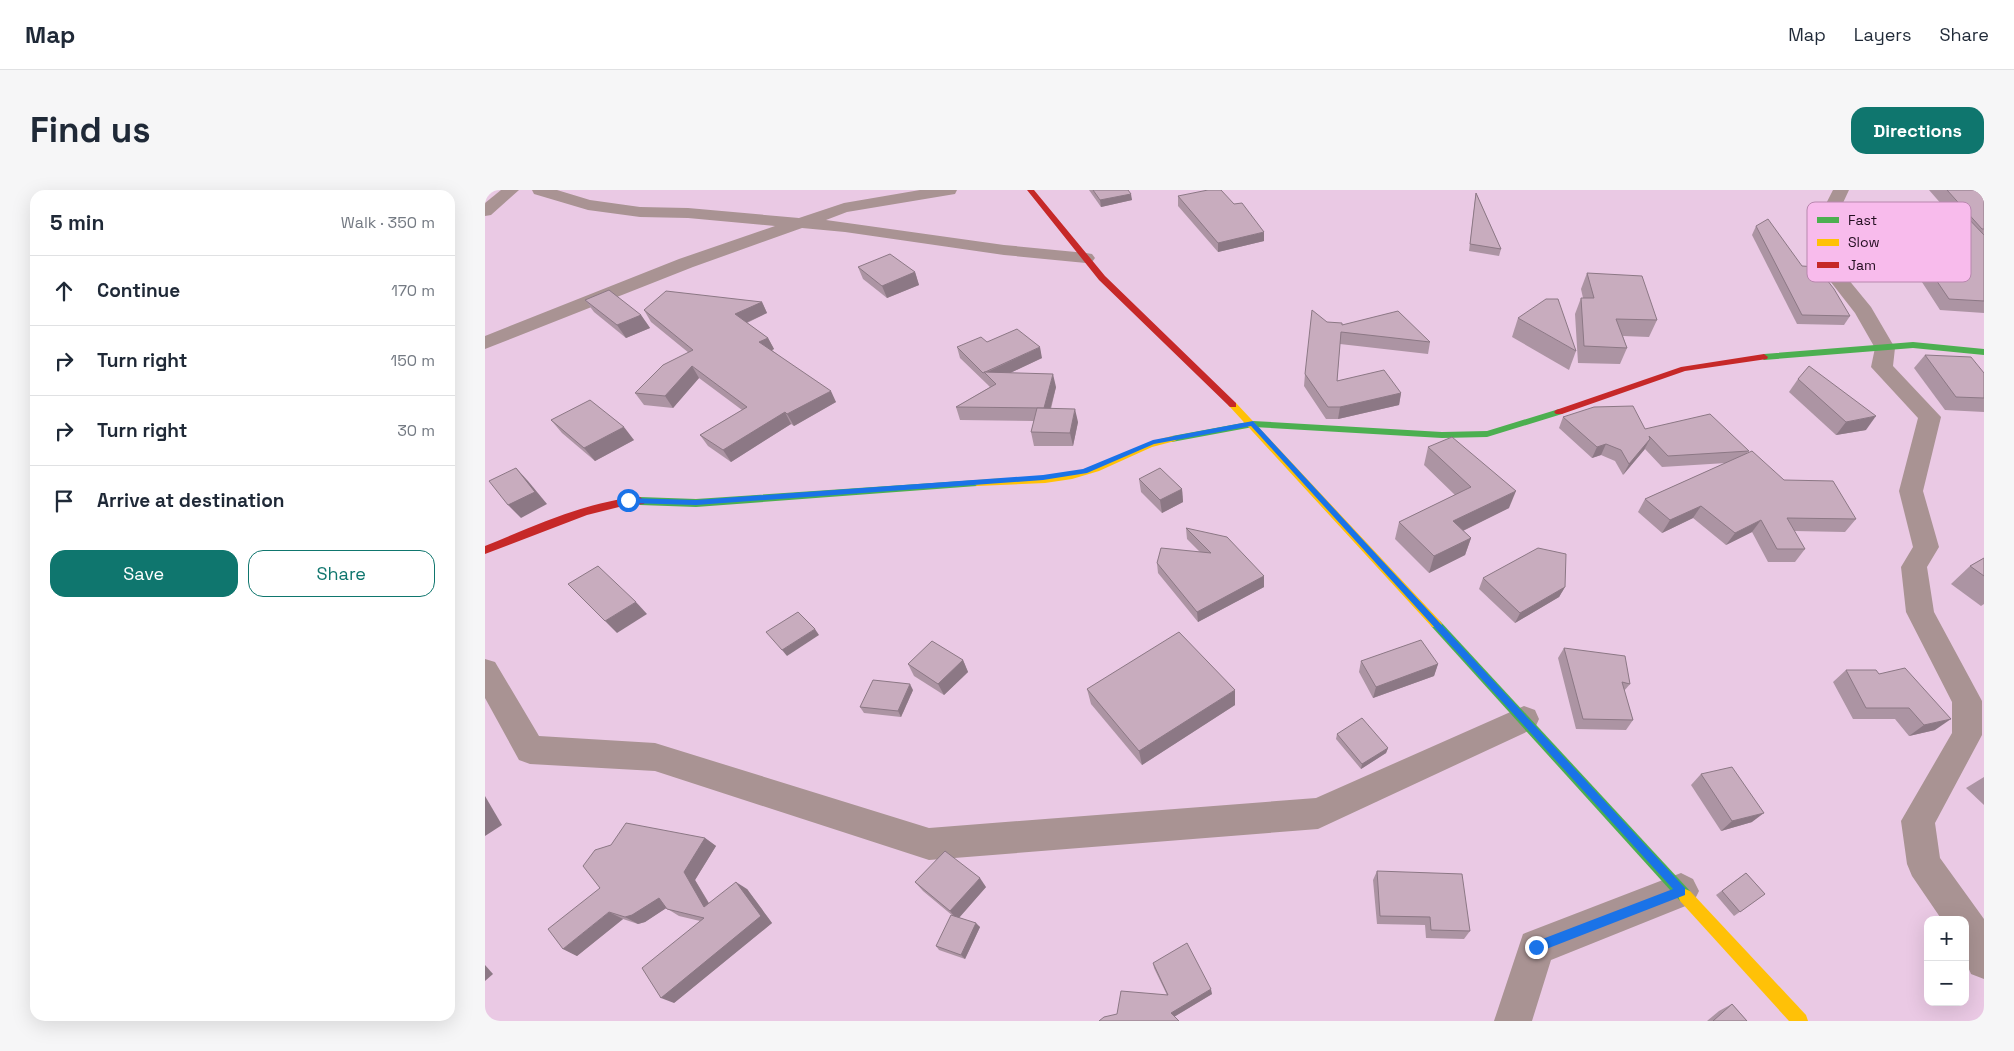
<!DOCTYPE html>
<meta charset="utf-8">
<style>
body{margin:0;font-family:"Space Grotesk",sans-serif;background:#f6f6f7;color:#1f2937}
.controls{position:absolute;right:15px;bottom:15px;display:grid;overflow:hidden;border-radius:10px;box-shadow:0 5px 20px #0002}
.controls button{width:45px;height:45px;display:grid;place-items:center;padding:0;border:0;border-bottom:1px solid #e0e1e3;background:#fff;color:#1f2937;font:25px sans-serif}
.stop{position:absolute;width:15px;height:15px;margin:-11px;border:4px solid #1a73e8;border-radius:50%;background:#fff}
.stop.end{background:#1a73e8;border-color:#fff;box-shadow:0 1px 5px #0008}
.list{margin:0;padding:0;list-style:none}
h2{display:flex;justify-content:space-between;align-items:center;height:65px;margin:0;padding:0 20px;font-size:21px}
h2 small{font-size:16px;font-weight:400;color:#747a83}
.list li{display:grid;grid-template-columns:32px 1fr auto;gap:15px;align-items:center;box-sizing:border-box;height:70px;padding:0 20px;border-top:1px solid #e0e1e3}
.list b{display:block;font-size:19px;white-space:nowrap}
.list em{font-size:16px;font-style:normal;color:#747a83}
.actions{display:flex;gap:10px;padding:15px 20px}
.actions a{flex:1;padding:11px 0;border:1px solid #0f766e;border-radius:15px;text-align:center;font-size:18px;color:#0f766e}
.actions .main{background:#0f766e;color:#fff}
.icon{flex:none;width:28px;height:28px;fill:none;stroke:currentColor;stroke-width:2;stroke-linecap:round;stroke-linejoin:round}
.map{position:relative;flex:none;width:1499px;height:831px;overflow:hidden;border-radius:15px}
header{display:flex;align-items:center;gap:30px;box-sizing:border-box;height:70px;padding:0 25px;background:#fff;border-bottom:1px solid #e0e1e3}
header strong{font-size:24px}
nav{display:flex;gap:28px;margin-inline-start:auto;font-size:18px}
.intro{display:flex;align-items:center;justify-content:space-between;box-sizing:border-box;height:120px;padding:0 30px}
h1{margin:0;font-size:35px}
.button{padding:12px 22px;border-radius:15px;background:#0f766e;color:#fff;font-size:18px;font-weight:700}
main{display:flex;gap:30px;padding:0 30px}
aside{flex:1;background:#fff;border-radius:15px;box-shadow:0 5px 20px #0002}
.map>svg:first-child{display:block}
.lines{fill:none;stroke-linecap:round;stroke-linejoin:round}
.street{fill:#a99393;fill-rule:evenodd}
.fast{fill:#4caf50;fill-rule:evenodd}
.slow{fill:#ffc107;fill-rule:evenodd}
.jam{fill:#c62828;fill-rule:evenodd}
.wall{fill:#ac94a3}
.shaded-wall{fill:#8c7885}
.building{fill:#c8acbe;stroke:#8c7885}
.route{fill:#1a73e8}
.key{fill:#f8bbec;stroke:#b887ae;stroke-width:1}
.key-label{font-size:14px;fill:#220d1f}
</style>
<header>
<strong>Map</strong>
<nav><a>Map</a><a>Layers</a><a>Share</a></nav>
</header>
<div class="intro"><h1>Find us</h1><a class="button">Directions</a></div>
<main>
<aside>
<h2>5 min<small>Walk · 350 m</small></h2>
<ul class="list">
<li><svg class="icon" aria-label="ahead" viewBox="0 0 24 24"><path d="M12 20V5M6 11l6-6 6 6"/></svg><div><b>Continue</b></div><em>170 m</em></li>
<li><svg class="icon" aria-label="right" viewBox="0 0 24 24"><path d="M7 20v-9h11M14 6l5 5-5 5"/></svg><div><b>Turn right</b></div><em>150 m</em></li>
<li><svg class="icon" aria-label="right" viewBox="0 0 24 24"><path d="M7 20v-9h11M14 6l5 5-5 5"/></svg><div><b>Turn right</b></div><em>30 m</em></li>
<li><svg class="icon" aria-label="arrive" viewBox="0 0 24 24"><path d="M6 21V4h12l-3 4 3 4H6"/></svg><div><b>Arrive at destination</b></div></li>
</ul>
<div class="actions"><a class="main">Save</a><a>Share</a></div>
</aside>
<div class="map">
<svg width="1499" height="831" viewBox="0 0 1499 831">
<rect width="100%" height="100%" fill="#eac9e4"/>
<g class="lines">
<!-- street -->
<g class="street">
<polygon points="16,0 34,0 6,25 0,26 0,13"/>
<polygon points="47,0 72,0 105,10 155,17 203,18 314,28 359,13 435,0 472,0 470,4 362,22 341,30 519,55 601,63 607,64 610,68 607,72 601,73 519,65 360,42 317,38 208,77 0,159 0,146 194,69 290,36 203,28 155,27 103,20 49,4"/>
<polygon points="1348,0 1364,0 1343,45 1349,72 1386,117 1410,158 1408,176 1456,227 1438,301 1454,357 1442,377 1449,422 1497,511 1497,545 1450,633 1455,668 1499,729 1499,789 1486,784 1480,770 1480,730 1457,730 1427,686 1422,674 1416,631 1467,543 1467,512 1421,422 1416,377 1428,357 1414,301 1433,228 1386,177 1390,158 1370,123 1331,73 1325,45"/>
<polygon points="0,469 10,472 54,546 170,553 444,638 831,608 1039,516 1050,520 1054,529 1050,538 833,639 444,670 170,581 45,574 34,570 0,508"/>
<polygon points="1196,683 1208,689 1214,701 1208,713 1066,770 1047,831 1009,831 1038,744"/>
</g>
<!-- fast -->
<g class="fast">
<polygon points="1428,152 1499,159 1499,165 1428,158 1279,170 1275,167 1279,164"/>
<polygon points="1074,219 1079,222 1077,224 1002,247 957,248 768,237 687,252 682,249 687,246 768,231 957,242 1002,241"/>
<polygon points="492,290 497,293 492,296 211,317 155,315 150,311 155,307 211,309"/>
<polygon points="951,429 955,431 1205,701 1207,706 1205,711 1200,713 1195,711 947,437 945,434 947,431"/>
</g>
<!-- slow -->
<g class="slow">
<polygon points="748,212 751,213 955,431 957,434 955,437 947,437 745,217 743,215"/>
<path d="M687 246 692 249 690 251 667 257 614 281 587 289 560 293 492 296 487 293 492 290C527 287 563 289 596 280 628 271 655 253 687 246Z"/>
<polygon points="1200,699 1205,701 1321,825 1323,831 1304,831 1195,711 1193,706 1195,701"/>
</g>
<!-- jam -->
<g class="jam">
<polygon points="542,0 549,0 620,86 751,213 751,217 745,217 614,90"/>
<polygon points="1279,164 1283,167 1282,169 1200,181 1077,224 1071,224 1069,222 1071,220 1196,177"/>
<path d="M155 307 160 311 159 314 138 316 102 325 0 364V356C50 336 101 311 155 307Z"/>
</g>
</g>
<!-- wall -->
<g class="wall">
<polygon points="604,0 643,0 647,10 616,17"/>
<polygon points="1444,0 1499,0 1499,123 1455,120 1413,55 1387,53 1371,28 1377,16 1465,24"/>
<polygon points="991,3 1016,59 1014,66 984,61 990,10"/>
<polygon points="693,6 779,51 733,62 693,16"/>
<polygon points="1271,36 1317,76 1365,126 1359,135 1312,134 1267,45"/>
<polygon points="373,77 430,82 434,95 402,108 378,89"/>
<polygon points="1102,83 1172,130 1164,147 1138,146 1142,158 1135,174 1093,173 1090,124 1096,108 1098,108 1096,99"/>
<polygon points="100,110 156,125 165,138 141,148 109,122"/>
<polygon points="277,112 282,123 262,133 283,148 289,159 287,160 351,212 309,236 306,234 246,272 223,256 215,245 257,220 214,188 188,218 159,215 150,203 204,163 166,132 159,120"/>
<polygon points="1033,128 1091,161 1084,180 1027,147"/>
<polygon points="842,132 945,152 943,164 855,154 852,191 916,203 914,215 853,229 841,229 819,196 820,184"/>
<polygon points="502,152 557,168 525,183 571,197 566,219 593,232 588,256 549,256 546,242 549,231 475,230 471,217 505,197 502,194 475,168 472,157"/>
<polygon points="1440,165 1499,183 1499,222 1460,220 1429,178"/>
<polygon points="1313,189 1381,240 1351,245 1304,202"/>
<polygon points="1078,227 1160,239 1264,261 1262,263 1299,290 1371,329 1360,342 1309,341 1320,359 1310,372 1283,372 1267,342 1241,355 1208,328 1177,343 1153,322 1160,309 1241,273 1177,277 1160,259 1138,285 1130,271 1116,265 1107,268 1074,238"/>
<polygon points="66,230 149,250 110,271 77,243"/>
<polygon points="943,257 1024,318 978,341 986,348 980,365 944,383 910,349 914,332 970,305 939,275"/>
<polygon points="654,289 697,299 698,312 677,323 656,302"/>
<polygon points="701,338 779,386 779,397 713,432 673,383 672,373 715,362 702,349"/>
<polygon points="1499,368 1499,414 1496,416 1466,394 1485,376"/>
<polygon points="998,388 1080,397 1074,407 1030,433 994,399"/>
<polygon points="1079,458 1145,494 1139,501 1148,530 1141,540 1091,539 1073,468"/>
<polygon points="478,470 483,482 459,505 429,486 423,474"/>
<polygon points="876,471 953,474 949,486 888,508 874,482"/>
<polygon points="1361,480 1394,484 1450,540 1424,546 1410,529 1368,529 1348,492"/>
<polygon points="602,499 750,515 657,575 606,514"/>
<polygon points="428,500 416,527 379,523 375,517"/>
<polygon points="852,544 903,558 901,563 876,579 851,549"/>
<polygon points="1216,584 1267,632 1236,641 1206,595"/>
<polygon points="1499,587 1499,615 1481,598"/>
<polygon points="220,648 231,656 210,690 224,713 262,699 287,733 189,813 215,731 194,726 181,718 160,732 153,734 138,729 92,766 78,759"/>
<polygon points="892,681 985,741 979,749 941,748 940,735 892,734 888,690"/>
<polygon points="1261,683 1280,704 1249,726 1231,705"/>
<polygon points="430,692 501,697 474,728 495,737 480,769 454,760 451,756 468,726 438,701"/>
<polygon points="668,773 727,804 689,827 632,824 682,805 669,778"/>
<polygon points="1247,814 1262,831 1222,831 1234,821"/>
</g>
<!-- shaded-wall -->
<g class="shaded-wall">
<polygon points="646,4 647,10 616,17 615,10"/>
<polygon points="779,42 779,51 733,62 733,53"/>
<polygon points="430,82 434,95 402,108 397,96"/>
<polygon points="277,112 282,123 256,135 250,124"/>
<polygon points="156,125 165,138 141,148 132,135"/>
<polygon points="283,148 289,159 281,163 274,152"/>
<polygon points="555,157 557,168 508,191 500,183"/>
<polygon points="207,176 214,188 188,218 180,206"/>
<polygon points="568,184 571,197 562,231 559,218"/>
<polygon points="346,201 351,212 309,236 302,224"/>
<polygon points="916,203 914,215 853,229 855,217"/>
<polygon points="590,219 593,232 588,256 585,243"/>
<polygon points="300,222 306,234 246,272 238,260"/>
<polygon points="1391,226 1381,240 1351,245 1361,232"/>
<polygon points="139,237 149,250 110,271 99,258"/>
<polygon points="1165,249 1159,260 1138,285 1144,274"/>
<polygon points="1121,254 1116,265 1107,268 1112,257"/>
<polygon points="31,278 43,291 62,314 36,328 23,315"/>
<polygon points="697,299 698,312 677,323 675,310"/>
<polygon points="1031,301 1024,318 963,348 968,331"/>
<polygon points="1216,316 1208,328 1177,343 1185,330"/>
<polygon points="1276,330 1267,342 1241,355 1250,343"/>
<polygon points="986,348 980,365 944,383 949,366"/>
<polygon points="779,386 779,397 713,432 712,422"/>
<polygon points="1080,397 1074,407 1030,433 1035,423"/>
<polygon points="151,412 162,424 132,443 120,431"/>
<polygon points="330,439 334,445 302,466 297,460"/>
<polygon points="478,470 483,482 459,505 453,494"/>
<polygon points="953,474 949,486 888,508 891,497"/>
<polygon points="425,494 428,500 416,527 413,521"/>
<polygon points="750,500 750,515 657,575 654,561"/>
<polygon points="1466,529 1450,540 1424,546 1439,535"/>
<polygon points="903,558 901,563 876,579 877,574"/>
<polygon points="0,606 17,635 0,646"/>
<polygon points="1279,623 1267,632 1236,641 1247,631"/>
<polygon points="220,648 231,656 210,690 230,724 219,717 199,682"/>
<polygon points="495,688 501,697 472,730 465,721"/>
<polygon points="251,692 262,699 287,733 189,813 176,808"/>
<polygon points="174,708 186,715 160,732 153,734 140,727"/>
<polygon points="124,722 138,729 92,766 78,759"/>
<polygon points="491,733 495,737 480,769 476,765"/>
<polygon points="0,775 8,784 0,791"/>
<polygon points="726,799 727,804 687,828 686,823"/>
</g>
<!-- building -->
<g class="building">
<polygon points="608,0 643,0 646,4 615,10"/>
<polygon points="723,0 736,0 749,14 757,13 779,42 733,53 693,6"/>
<polygon points="1462,0 1499,0 1499,39 1497,39"/>
<polygon points="991,3 1016,59 985,54"/>
<polygon points="1377,16 1480,25 1499,45 1499,111 1464,109 1420,44 1394,42"/>
<polygon points="1283,29 1317,76 1332,77 1349,99 1365,126 1317,125 1271,36"/>
<polygon points="405,64 430,82 397,96 373,77"/>
<polygon points="1102,83 1157,86 1172,130 1131,129 1142,158 1099,156 1096,108 1109,108"/>
<polygon points="124,100 156,125 132,135 100,110"/>
<polygon points="181,101 277,112 250,124 283,148 274,152 346,201 302,224 300,222 238,260 215,245 262,217 207,176 180,206 150,203 178,175 208,160 159,120"/>
<polygon points="1061,109 1073,109 1091,161 1033,128"/>
<polygon points="827,120 842,132 857,133 857,135 913,121 945,152 856,142 852,191 899,180 916,203 855,217 843,217 820,184"/>
<polygon points="532,139 555,157 498,183 472,157 496,147 502,152"/>
<polygon points="1440,165 1486,167 1499,183 1499,208 1471,207"/>
<polygon points="1324,176 1391,226 1361,232 1313,189"/>
<polygon points="499,182 568,184 559,218 471,217 511,194"/>
<polygon points="105,210 139,237 99,258 66,230"/>
<polygon points="1148,216 1160,239 1225,224 1264,261 1183,266 1164,246 1165,249 1144,274 1136,260 1121,254 1112,257 1078,227 1109,217"/>
<polygon points="552,218 590,219 585,243 546,242"/>
<polygon points="967,247 1031,301 968,331 986,348 949,366 914,332 986,297 943,257"/>
<polygon points="1267,261 1299,290 1348,291 1371,329 1302,328 1320,359 1292,359 1276,330 1250,343 1216,316 1185,330 1160,309"/>
<polygon points="31,278 50,302 23,315 4,291"/>
<polygon points="675,278 697,299 675,310 654,289"/>
<polygon points="701,338 742,347 779,386 712,422 672,373 676,358 726,363"/>
<polygon points="1053,358 1081,364 1080,397 1035,423 998,388"/>
<polygon points="1499,368 1499,386 1485,376"/>
<polygon points="113,376 151,412 120,431 83,394"/>
<polygon points="313,422 330,439 297,460 281,442"/>
<polygon points="694,442 750,500 654,561 602,499"/>
<polygon points="936,450 953,474 891,497 876,471"/>
<polygon points="447,451 478,470 453,494 423,474"/>
<polygon points="1079,458 1140,466 1145,494 1137,492 1148,530 1098,529"/>
<polygon points="1420,478 1466,529 1439,535 1424,518 1381,518 1361,480 1391,480 1394,484"/>
<polygon points="388,490 425,494 413,521 375,517"/>
<polygon points="877,528 903,558 877,574 852,544"/>
<polygon points="1247,577 1279,623 1247,631 1216,584"/>
<polygon points="141,633 220,648 199,682 219,717 251,692 276,726 176,808 157,778 219,728 182,719 174,708 147,725 140,727 124,722 78,759 63,739 115,698 98,676 110,660 126,655"/>
<polygon points="460,661 495,688 465,721 430,692"/>
<polygon points="892,681 977,684 985,741 946,740 945,727 895,726"/>
<polygon points="1261,683 1280,704 1255,722 1237,701"/>
<polygon points="466,725 491,733 476,765 451,756"/>
<polygon points="702,753 726,799 686,823 694,831 614,831 619,827 632,824 636,801 683,805 668,773"/>
<polygon points="1247,814 1262,831 1228,831"/>
</g>
<!-- route -->
<polygon class="route" points="768,231 1200,698 1200,705 1051,763 1047,761 1047,753 1188,699 766,236 669,254 602,283 558,290 211,315 143,313 139,310 143,308 211,310 558,285 598,279 668,250"/>
<!-- legend -->
<rect x="1322" y="12" width="164" height="80" rx="8" class="key"/>
<rect x="1332" y="27" width="22" height="6" fill="#4caf50"/>
<rect x="1332" y="49" width="22" height="7" fill="#ffc107"/>
<rect x="1332" y="72" width="22" height="6" fill="#c62828"/>
<g class="key-label">
<text x="1363" y="35">Fast</text>
<text x="1363" y="57">Slow</text>
<text x="1363" y="80">Jam</text>
</g>
</svg>
<div class="controls">
<button>+</button>
<button>−</button>
</div>
<div class="stop" style="left:143px;top:310px"></div>
<div class="stop end" style="left:1051px;top:757px"></div>
</div>
</main>
